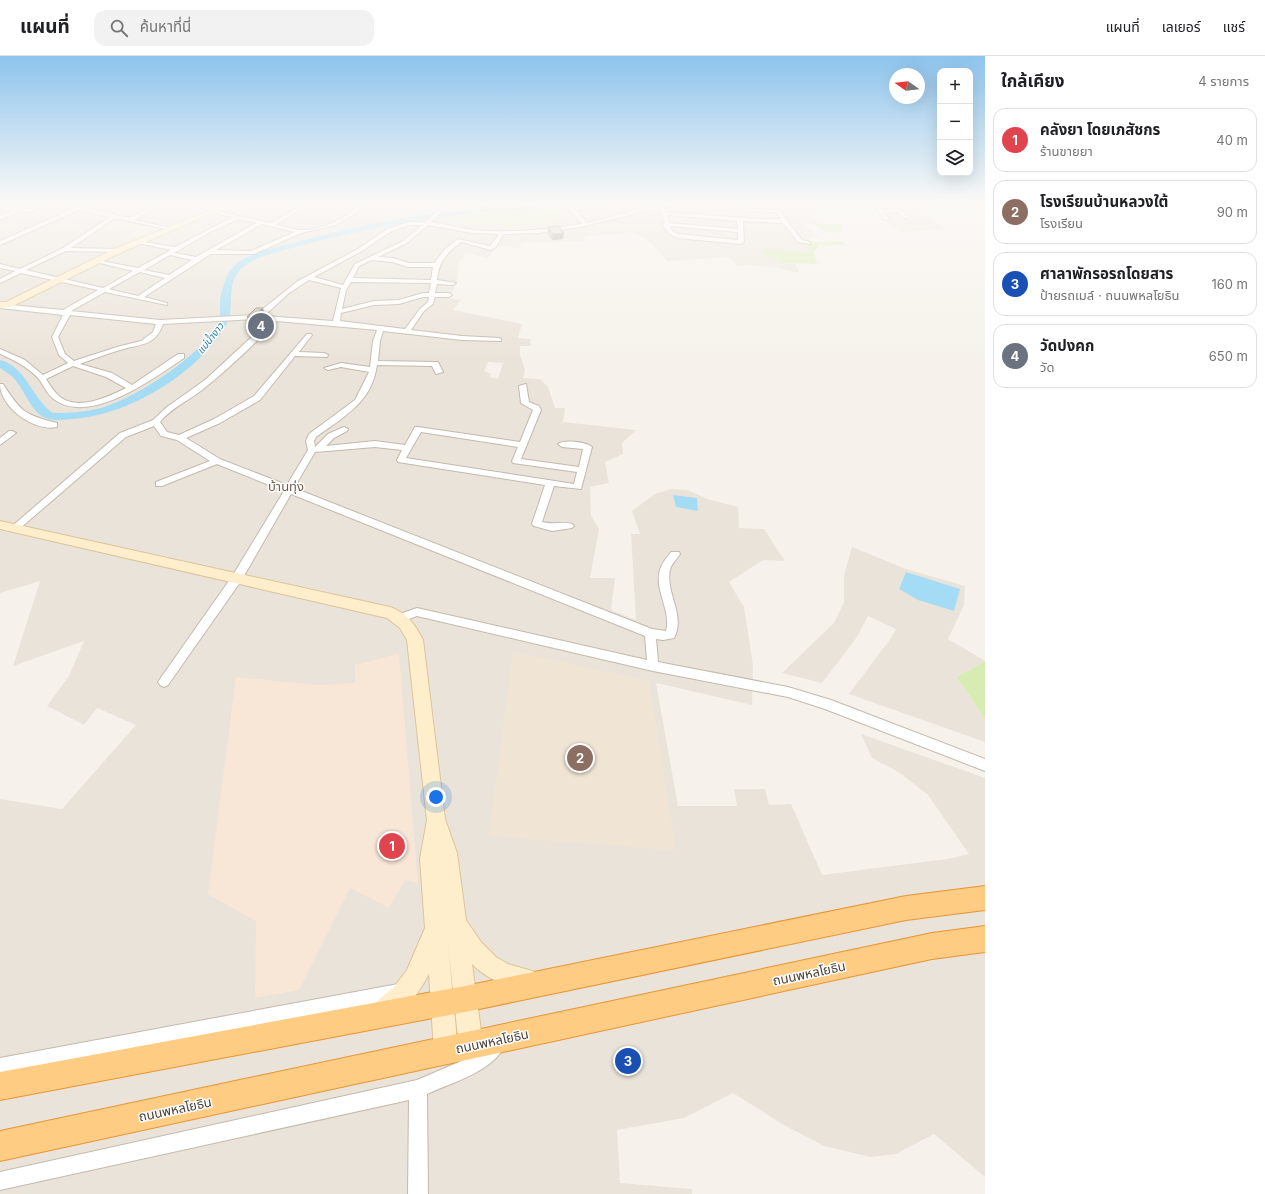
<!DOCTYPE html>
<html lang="th">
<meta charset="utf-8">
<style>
body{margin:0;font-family:Inter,"Noto Sans Thai",sans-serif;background:#f2f2f2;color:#202124}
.controls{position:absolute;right:12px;top:12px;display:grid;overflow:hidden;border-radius:8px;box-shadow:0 4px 16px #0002}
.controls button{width:36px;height:36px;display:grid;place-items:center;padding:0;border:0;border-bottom:1px solid #e0e0e0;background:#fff;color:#202124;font:20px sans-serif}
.compass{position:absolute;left:889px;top:12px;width:36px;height:36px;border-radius:50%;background:#fff;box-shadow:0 4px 16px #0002;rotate:284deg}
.you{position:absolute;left:436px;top:741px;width:14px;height:14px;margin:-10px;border:3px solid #fff;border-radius:50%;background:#1a73e8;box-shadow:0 0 0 6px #1a73e833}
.badge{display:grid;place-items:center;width:26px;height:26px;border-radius:50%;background:#ff2619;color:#fff;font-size:13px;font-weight:700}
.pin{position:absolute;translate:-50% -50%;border:2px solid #fff;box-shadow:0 1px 4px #0006}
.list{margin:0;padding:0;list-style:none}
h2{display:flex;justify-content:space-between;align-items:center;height:52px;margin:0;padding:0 16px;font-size:17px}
h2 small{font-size:13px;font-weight:400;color:#757577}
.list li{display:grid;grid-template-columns:26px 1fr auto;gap:12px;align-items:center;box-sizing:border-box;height:64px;margin:0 8px 8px;padding:0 8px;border:1px solid #e0e0e0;border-radius:12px}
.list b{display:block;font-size:15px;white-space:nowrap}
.list p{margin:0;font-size:13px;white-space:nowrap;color:#757577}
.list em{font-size:13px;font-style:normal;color:#757577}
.icon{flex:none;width:22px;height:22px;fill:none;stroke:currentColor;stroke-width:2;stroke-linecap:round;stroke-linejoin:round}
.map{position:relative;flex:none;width:985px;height:1138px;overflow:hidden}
header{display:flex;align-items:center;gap:24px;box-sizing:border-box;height:56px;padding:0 20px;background:#fff;border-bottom:1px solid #e0e0e0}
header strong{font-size:19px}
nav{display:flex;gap:22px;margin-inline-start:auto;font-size:14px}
.search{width:280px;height:36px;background:#f2f2f2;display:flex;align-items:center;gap:10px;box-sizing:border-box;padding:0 14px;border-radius:12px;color:#757577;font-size:15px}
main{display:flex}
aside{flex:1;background:#fff}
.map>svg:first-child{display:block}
.residential{fill:#eae3d9;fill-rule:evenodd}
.commercial{fill:#f8e6d6}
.education{fill:#f0e5d4}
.green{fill:#d7ecb2}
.water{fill:#a5dcf5}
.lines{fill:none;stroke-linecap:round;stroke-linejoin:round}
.river{fill:#a5dcf5;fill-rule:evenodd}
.minor-casing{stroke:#c3b9ac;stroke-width:2}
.secondary-casing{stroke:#dcc49a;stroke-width:2}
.trunk-casing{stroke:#e79434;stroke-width:2}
.minor{fill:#fff;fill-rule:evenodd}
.secondary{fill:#fec;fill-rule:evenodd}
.trunk{fill:#ffcc84;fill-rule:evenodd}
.wall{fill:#bdb2a7}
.shaded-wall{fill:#9a9188}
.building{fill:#dccfc2;stroke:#9a9188}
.labels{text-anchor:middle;stroke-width:3;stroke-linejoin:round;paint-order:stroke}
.far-water-label{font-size:10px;font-style:italic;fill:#257ba5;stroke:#fff}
.quarter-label{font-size:13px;fill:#6f5f4e;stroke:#fff}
.near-street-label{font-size:13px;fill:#4b4238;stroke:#fff}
</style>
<header>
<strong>แผนที่</strong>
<div class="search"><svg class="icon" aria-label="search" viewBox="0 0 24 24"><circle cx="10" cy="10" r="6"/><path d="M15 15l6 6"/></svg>ค้นหาที่นี่</div>
<nav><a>แผนที่</a><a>เลเยอร์</a><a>แชร์</a></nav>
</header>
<main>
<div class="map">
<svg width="985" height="1138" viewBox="0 0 985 1138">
<rect width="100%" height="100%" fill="#f6f2eb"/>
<!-- residential -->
<g class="residential">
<path d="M0 146H489L474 152 449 154 439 162 474 167 505 168V172L522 170 531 165 559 162 558 161 562 160 556 150 560 146H812L818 159 812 158 816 167H801L819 181H811L807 184 806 187 811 197 767 193 760 195 782 207 796 208 799 217 778 212 751 209 738 210 728 201 667 205 654 190 634 176 584 181 586 185 521 187 520 192 497 190 488 202 466 197 459 206 456 228 449 242 461 244 453 254 522 268 518 282 530 283 531 290H520V299L525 314 523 322 540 323 548 331 555 352H565L563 366 636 374 622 387 623 398 605 406 609 427 590 431 591 460 599 473 590 522H615L611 554 636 564 631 478H640L632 455 655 438 671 433 688 434 707 443 738 451 739 472 764 473 785 505 763 504 729 526 744 551 753 609 752 649 656 627 678 750H737L734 733H765L769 749 791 748 822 819 947 803 969 798 928 739 900 717 872 702 861 678 985 722V1121L934 1078 896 1098 871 1101 824 1090 782 1068 733 1037 684 1062 617 1074 620 1127 692 1133V1138H0V743L62 753 136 669 97 652 84 669 47 650 69 620 84 585 13 610 40 525 0 537ZM488 306 503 307 498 323 489 321 491 318 484 315Z"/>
<polygon points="868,146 949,146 917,154 946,173 900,176 884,164"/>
<polygon points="852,491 906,513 965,530 964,549 948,583 985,605 957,621 985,663 985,686 849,638 891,582 896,573 868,560 857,581 822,627 782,617 834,567 844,546 844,520"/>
</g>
<!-- commercial -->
<polygon class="commercial" points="399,598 418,827 405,824 389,852 350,832 299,934 255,942 256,865 208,838 236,621 318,629 355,627 355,609"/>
<!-- education -->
<g class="education">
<polygon points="114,163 160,173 132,185 122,184 134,175 99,173"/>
<polygon points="513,595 649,625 676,794 489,780"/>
</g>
<!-- green -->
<g class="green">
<polygon points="489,146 548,146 536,151 446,156 449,154 474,152"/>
<path d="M556 146H560L556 150 563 160C547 162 525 170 506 172L505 168 474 167 439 162 485 156 546 153Z"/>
<polygon points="812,167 844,168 841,177 823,175"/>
<polygon points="807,184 816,186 841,185 846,189 820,189 814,196 817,208 782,207 760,195 767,193 810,197 806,187"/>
<polygon points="985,605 985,663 957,621"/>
</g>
<!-- water -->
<g class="water">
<polygon points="548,146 556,146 546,153 485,156 428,162 432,157 536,151"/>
<polygon points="673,439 697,442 698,455 676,451"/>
<polygon points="906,516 960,533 954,555 918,544 899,533"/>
</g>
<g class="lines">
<!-- river -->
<path class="river" d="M451 156 455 158 454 160C438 163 422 164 406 167 366 174 327 182 288 193 274 197 252 202 241 213 225 229 235 254 227 267 200 317 126 361 70 363 63 364 54 365 46 362 31 356 26 337 16 325 12 319 6 316 0 312V304C27 311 32 343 53 357 69 357 86 356 101 352 136 342 203 299 218 266 221 259 220 252 220 245 221 234 227 216 235 209 248 198 269 193 285 189 339 174 395 162 451 156Z"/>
<defs>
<g id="minor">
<path d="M46 146 80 150 129 162 161 146H166L134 164 171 172V174L115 162 71 192 117 193 119 196 66 195 26 214 103 232 133 215 96 206V204L138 212 171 194 138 187V185L175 191 233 161 211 156V154L271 167 307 146H312L276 169C284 170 293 174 300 174 324 175 347 160 364 146H369L357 157 336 169 301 177 254 198H211L144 241 167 247V249L105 236 71 255 160 264 255 259 298 225 358 193 387 173 409 166H425L440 153 443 146H447V150L431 166C445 168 459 172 474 174 510 177 547 174 582 168L570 154 561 149 562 146H566V147L573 151 625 146H637L576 154 587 167C620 160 658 142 690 146L663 151 666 156 758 163H781L776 156 744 155 739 146H743L748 153 779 154 802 184 810 186V188L798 186 783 167 743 165 744 186 741 188 677 182 668 177 662 168 664 167 662 158 659 152 580 171 538 177 504 178 496 191 491 194 461 186C446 198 439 205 437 224L456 227 453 229 437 228 435 237H449L452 239 449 241H435L433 248 424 255 411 274 462 280 499 282 501 283V285L462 284 383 275 380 285 378 305 435 306H438L443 316 436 318 432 310 377 309C372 347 343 361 316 381L314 385 315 391 328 378 344 371 348 373 347 375 334 382 326 390 375 385 405 389 415 371H418L520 386 533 354 521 347 519 330 526 328 529 346 539 350 541 354 521 403 579 411 583 393 562 391 558 388C563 383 587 386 592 391L581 433 554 430 542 466C554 469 563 465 572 468L574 470 572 472 552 475 534 470 532 468 545 429 398 406 397 404 402 394 375 391 315 396 294 432 652 573 666 575C672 554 652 532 661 511 663 505 668 501 671 496H679L680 498C677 503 671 508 670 514 665 537 686 559 674 582L663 584 656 583 658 606 788 631 831 644 985 703V715L825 653 788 641 653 615 417 560 401 566 397 565 396 562 397 559 417 552 647 604 645 580 291 438 241 525 168 629 164 631 160 629 158 626 160 623 233 519 284 435 217 408 162 430H156V426L210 405 177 384 161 380 154 370 126 381 18 474 15 475 10 472 120 377 153 364 167 351 205 324 270 264 257 263 163 268C155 291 139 288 120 294 106 298 93 303 80 308L112 317 132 329 178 298H184V302C154 322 92 369 55 344 47 339 44 329 38 322 28 311 14 304 0 298V293L25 304 43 319 68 307 59 299 52 281 63 259 0 252V248L63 254 98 234 21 217 0 227V223L15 215 0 212V208L20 213 63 192 110 161 79 154 0 189V185L73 153 50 148 29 156 20 155 0 164V160L13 155 0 153V149L27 153ZM668 159 737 165 738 173 669 167ZM239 163 256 167 196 201 174 197 212 175ZM262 168 295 176 251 195 216 194ZM409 169H422L403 185 355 208 343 229 314 221 362 195 390 176ZM428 169 472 177 499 178 490 190 458 183 446 192 434 207H409L393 202 378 201 407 187ZM670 170 738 176V184L678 178 672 175ZM170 199 192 204 169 219 144 214ZM372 204 392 206 408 211H433L431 224 353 222 359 210ZM140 216 165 222 138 240 109 233ZM309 224 341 232 333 265 264 260 289 237ZM351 226 431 227 429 237H423L399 244 374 245 342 253 346 234ZM423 241H429L428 246 420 253 405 273 340 265 341 257 374 249 399 248ZM70 259 156 268 153 276 141 285 117 291 74 305 65 298 58 281ZM277 265 377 274 373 285 370 311 341 307 324 312 328 314 341 311 369 316 355 344 309 378 306 385 308 394 287 429 220 403 186 382 220 367 260 344 295 300 327 301 328 299 324 297 299 296 312 279 311 278H307L254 340 214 363 179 379 167 376 160 366C171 352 188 345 202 334 229 313 253 289 277 265ZM73 310 106 321 126 332C108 341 79 355 60 341 54 336 50 329 46 323ZM421 376 518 391 512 405 513 407 577 416 574 428 406 402Z"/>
<path d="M474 146 509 149 542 146C531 154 484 155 474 146Z"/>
<polygon points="870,146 874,146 880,153 902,155 909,161 906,163 899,157 883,156 890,163 885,164"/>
<polygon points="976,146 985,146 985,148 976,147"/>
<path d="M0 328H3C21 356 25 359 57 367V371C34 376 0 351 0 328Z"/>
<polygon points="9,375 12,375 16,377 0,389 0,382"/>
<polygon points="398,928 404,930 406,936 404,942 398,944 0,1020 0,1002"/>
<path d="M496 980 502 983 505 989C494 1015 451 1027 427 1038L428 1138H408L409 1044 0 1134V1116L417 1024 473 1000 490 983Z"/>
</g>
<g id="secondary">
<polygon points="230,146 238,146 120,197 11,251 0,252 0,246 6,246 114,193"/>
<path d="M0 465 390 551C407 557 415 568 423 584L445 763 457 797 466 864 481 886 496 901 508 908 539 917 542 925 539 933C520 940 485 922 472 908L483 990 479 998 471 1002 463 998 459 990 448 888 458 995 454 1003 446 1007 438 1003 434 995 429 918C419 937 405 957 384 965L376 962 373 954 376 946 394 931 407 914 425 872 420 803 427 764 407 584 400 572 387 562 0 473Z"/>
</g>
<g id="trunk">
<polygon points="985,830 985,854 906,864 465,956 0,1044 0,1016 465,930 906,840"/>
<polygon points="985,870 985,896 932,903 0,1105 0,1075 932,877"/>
</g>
</defs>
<!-- minor casing -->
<use href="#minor" class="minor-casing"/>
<!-- secondary casing -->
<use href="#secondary" class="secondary-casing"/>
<!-- trunk casing -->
<use href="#trunk" class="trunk-casing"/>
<!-- minor -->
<use href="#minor" class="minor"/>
<!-- secondary -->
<use href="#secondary" class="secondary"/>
<!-- trunk -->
<use href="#trunk" class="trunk"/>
</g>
<!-- wall -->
<g class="wall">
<polygon points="548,171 564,177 563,183 552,184 547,177"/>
<polygon points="263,252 266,265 257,274 251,274 247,261"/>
</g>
<!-- shaded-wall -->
<g class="shaded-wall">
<polygon points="564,177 563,183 552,184 553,178"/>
<polygon points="263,252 266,265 257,274 253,261"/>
</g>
<!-- building -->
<g class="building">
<polygon points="558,170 564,177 553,178 548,171"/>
<polygon points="256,252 263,252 253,261 247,261"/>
</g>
<!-- sky -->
<linearGradient id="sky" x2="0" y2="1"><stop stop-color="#8dc4ed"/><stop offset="0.48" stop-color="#fbf9f6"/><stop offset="1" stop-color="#fbf9f6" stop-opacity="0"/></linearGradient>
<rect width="985" height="305" fill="url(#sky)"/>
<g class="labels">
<!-- far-water labels -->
<g class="far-water-label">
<text transform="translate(210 282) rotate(-52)" y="4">แม่น้ำงาว</text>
</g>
<!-- quarter labels -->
<g class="quarter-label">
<text x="286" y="435">บ้านทุ่ง</text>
</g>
<!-- near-street labels -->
<g class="near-street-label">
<text transform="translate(809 917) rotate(-12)" y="5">ถนนพหลโยธิน</text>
<text transform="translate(492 985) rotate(-12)" y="5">ถนนพหลโยธิน</text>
<text transform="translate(175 1053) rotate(-12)" y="5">ถนนพหลโยธิน</text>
</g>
</g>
</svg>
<div class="controls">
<button>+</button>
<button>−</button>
<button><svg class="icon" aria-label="layers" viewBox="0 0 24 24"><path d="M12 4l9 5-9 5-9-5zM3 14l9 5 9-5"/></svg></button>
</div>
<svg class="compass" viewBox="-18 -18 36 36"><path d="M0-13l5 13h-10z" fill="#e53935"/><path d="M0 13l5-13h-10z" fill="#757577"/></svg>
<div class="you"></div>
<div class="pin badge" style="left:392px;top:790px;background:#e0444e">1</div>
<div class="pin badge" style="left:580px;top:702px;background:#8d6e63">2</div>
<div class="pin badge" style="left:628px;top:1005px;background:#1a4fb4">3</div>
<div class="pin badge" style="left:261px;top:270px;background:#6b7280">4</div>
</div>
<aside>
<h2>ใกล้เคียง<small>4 รายการ</small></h2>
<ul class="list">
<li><span class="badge" style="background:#e0444e">1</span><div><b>คลังยา โดยเภสัชกร</b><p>ร้านขายยา</p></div><em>40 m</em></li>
<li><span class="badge" style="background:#8d6e63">2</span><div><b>โรงเรียนบ้านหลวงใต้</b><p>โรงเรียน</p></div><em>90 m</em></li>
<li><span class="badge" style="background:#1a4fb4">3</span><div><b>ศาลาพักรอรถโดยสาร</b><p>ป้ายรถเมล์ · ถนนพหลโยธิน</p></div><em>160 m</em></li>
<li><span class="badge" style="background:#6b7280">4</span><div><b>วัดปงคก</b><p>วัด</p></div><em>650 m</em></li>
</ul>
</aside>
</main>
